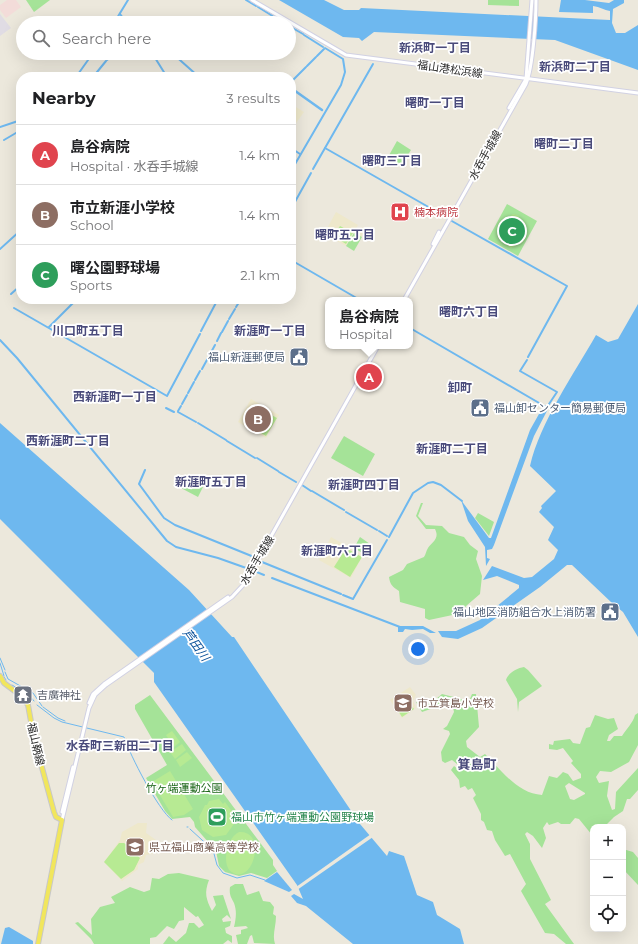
<!DOCTYPE html>
<meta charset="utf-8">
<style>
body{margin:0;font-family:Montserrat,"Noto Sans JP",sans-serif;background:#f2f2f2;color:#202124}
.controls{position:absolute;right:12px;bottom:12px;display:grid;overflow:hidden;border-radius:8px;box-shadow:0 4px 16px #0002}
.controls button{width:36px;height:36px;display:grid;place-items:center;padding:0;border:0;border-bottom:1px solid #e0e0e0;background:#fff;color:#202124;font:20px sans-serif}
.you{position:absolute;left:418px;top:649px;width:14px;height:14px;margin:-10px;border:3px solid #fff;border-radius:50%;background:#1a73e8;box-shadow:0 0 0 6px #1a73e833}
.badge{display:grid;place-items:center;width:26px;height:26px;border-radius:50%;background:#1a73e8;color:#fff;font-size:13px;font-weight:700}
.pin{position:absolute;translate:-50% -50%;border:2px solid #fff;box-shadow:0 1px 4px #0006}
.popup{position:absolute;left:325px;top:297px;width:88px;height:52px;box-sizing:border-box;display:grid;place-content:center;border-radius:8px;background:#fff;filter:drop-shadow(0 1px 3px #0005);font-size:13px;white-space:nowrap;color:#757577}
.popup b{font-size:15px;color:#202124}
.popup::after{content:'';position:absolute;left:50%;top:100%;margin-left:-8px;border:8px solid transparent;border-top-color:#fff}
.list{margin:0;padding:0;list-style:none}
h2{display:flex;justify-content:space-between;align-items:center;height:52px;margin:0;padding:0 16px;font-size:17px}
h2 small{font-size:13px;font-weight:400;color:#757577}
.list li{display:grid;grid-template-columns:26px 1fr auto;gap:12px;align-items:center;box-sizing:border-box;height:60px;padding:0 16px;border-top:1px solid #e0e0e0}
.list b{display:block;font-size:15px;white-space:nowrap}
.list p{margin:0;font-size:13px;white-space:nowrap;color:#757577}
.list em{font-size:13px;font-style:normal;color:#757577}
.icon{flex:none;width:22px;height:22px;fill:none;stroke:currentColor;stroke-width:2;stroke-linecap:round;stroke-linejoin:round}
.map{position:relative;flex:none;width:638px;height:944px;overflow:hidden}
.search{position:absolute;background:#fff;box-shadow:0 4px 16px #0002;left:16px;top:16px;width:280px;height:44px;display:flex;align-items:center;gap:10px;box-sizing:border-box;padding:0 14px;border-radius:22px;color:#757577;font-size:15px}
.panel{position:absolute;background:#fff;box-shadow:0 4px 16px #0002;left:16px;top:72px;width:280px;height:232px;border-radius:16px}
.map>svg:first-child{display:block}
.industrial{fill:#e0dce4}
.education{fill:#eee8cb}
.medical{fill:#f3dcd9}
.green{fill:#a5e398;fill-rule:evenodd}
.pitch{fill:#b7ea93}
.water{fill:#6eb8ef}
.pier{fill:#ece8dc}
.lines{fill:none;stroke-linecap:round;stroke-linejoin:round}
.stream{stroke:#6eb8ef;stroke-width:1}
.canal{stroke:#6eb8ef;stroke-width:2}
.river{stroke:#6eb8ef;stroke-width:2.5}
.secondary-casing{stroke:#d1d1e3;stroke-width:5}
.primary-casing{stroke:#c8c8c8;stroke-width:6}
.secondary{stroke:#fff;stroke-width:3}
.primary{stroke:#f1e65c;stroke-width:4}
.labels{text-anchor:middle;stroke-width:3.5;stroke-linejoin:round;paint-order:stroke}
.street-label{font-size:11px;fill:#2a2a2a;stroke:#fff}
.health-label{font-size:11px;fill:#be3a42;stroke:#fff;text-anchor:start}
.service-label{font-size:11px;fill:#4e5e75;stroke:#fff;text-anchor:end}
.worship-label{font-size:11px;fill:#5b616d;stroke:#fff;text-anchor:start}
.education-label{font-size:11px;fill:#785e54;stroke:#fff;text-anchor:start}
.park-label{font-size:11px;fill:#1d671a;stroke:#fff}
.leisure-label{font-size:11px;fill:#27864d;stroke:#fff;text-anchor:start}
.neighbourhood-label{font-size:12px;font-weight:bold;fill:#4a4b7b;stroke:#fff}
.water-label{font-size:12px;font-style:italic;fill:#0d539b;stroke:#fff}
.quarter-label{font-size:13px;font-weight:bold;fill:#4a4b7b;stroke:#fff}
</style>
<div class="map">
<svg width="638" height="944" viewBox="0 0 638 944">
<rect width="100%" height="100%" fill="#ece8dc"/>
<!-- industrial -->
<polygon class="industrial" points="0,14 11,28 0,36"/>
<!-- education -->
<g class="education">
<polygon points="291,104 304,112 291,130"/>
<polygon points="336,212 358,225 354,232 358,234 362,227 365,229 362,237 353,233 346,246 324,234"/>
<polygon points="251,399 279,415 266,438 238,422"/>
<polygon points="331,537 363,555 351,578 319,560"/>
<polygon points="410,687 416,695 413,701 416,708 402,718 390,700"/>
<polygon points="138,823 147,823 146,833 156,840 155,853 146,855 144,862 138,865 138,869 122,881 104,862 120,840 122,832"/>
</g>
<!-- medical -->
<g class="medical">
<polygon points="7,0 16,0 21,7 6,18 0,10 0,5"/>
<polygon points="398,204 407,210 402,220 392,214"/>
<polygon points="367,369 377,375 371,386 361,379"/>
</g>
<!-- green -->
<g class="green">
<polygon points="26,0 50,0 34,12"/>
<polygon points="488,0 519,0 519,6 488,5"/>
<polygon points="397,141 411,150 401,166 388,157"/>
<polygon points="507,204 537,221 518,256 488,239"/>
<polygon points="354,233 362,237 354,251 346,246"/>
<polygon points="344,436 375,454 363,476 331,458"/>
<polygon points="185,477 203,487 198,497 179,487"/>
<path d="M421 503H423L418 516 426 525 442 526 449 533 464 537 470 545 478 551 476 559 482 576 480 594 466 606 462 613 429 620 425 618V609L400 602 399 591C393 587 390 585 389 577L403 570 407 564 424 557C426 554 426 551 428 548 432 542 440 539 435 529H426L416 516Z"/>
<polygon points="478,513 494,522 489,536 475,518"/>
<polygon points="360,537 370,544 364,554 354,548"/>
<path d="M524 667 528 670 542 686 519 702 518 712 517 699 506 680C508 673 517 668 524 667Z"/>
<path d="M442 694 469 701 472 694H476L479 727 466 741 467 747 480 757 485 754C501 770 518 794 542 795L549 776 557 778 563 772 568 774 573 781 581 778V774L571 763 573 761 563 748 557 750 549 749V744L553 745 554 741 570 739 573 743 580 744 586 728 590 727 595 715 608 719 614 718 618 729 609 735 607 741H610L614 736H622C626 729 633 723 635 715L638 713V745L629 762 611 772 600 771 596 777 599 783 609 781 607 796 612 810 615 809 616 792 638 768V790L630 799H627L623 811 614 817 604 827H593L592 835 579 819 575 818 570 824H561L558 822 549 825 547 822 543 828 546 838 542 848 533 836 527 832 525 834 530 844V859L551 900 545 904 574 944H566L554 934 545 933 521 891 526 884 510 854 505 856 495 840 492 831 487 830 484 822 481 820V814L473 798 476 795 472 788 468 790 465 786 460 788 459 780 451 770 454 766 459 770 464 763 459 761 457 764 452 760 445 763 442 761 441 752 450 734 449 731 443 729 447 726 454 712 453 707 447 709 445 704 422 712 416 702 419 703 422 696 426 700 424 705 430 704ZM569 783 585 793V794L574 800 570 799 565 786Z"/>
<polygon points="150,695 273,860 273,865 277,871 267,878 251,873 239,876 225,872 219,866 216,851 195,827 194,822 190,817 172,819 165,811 146,778 167,765 135,709 135,705"/>
<polygon points="623,849 633,852 638,858 638,885 623,869"/>
<path d="M179 873 209 880C204 893 206 899 212 911L216 905 213 896 223 895 231 919 227 915 222 919 223 922 231 921 230 926 225 928 226 933 232 936V943L228 940 223 944H163L169 936 176 942 186 933 189 923H194L199 928 204 925 198 916 196 917 184 907V920L179 921 174 929 167 926 156 937 150 938V944H94L91 939 75 923 78 922 92 935 91 919 100 907 115 903 111 897 130 887 144 892 150 890 152 878 159 879 168 874Z"/>
<path d="M235 884H243L247 895 259 891 263 901 270 902 274 907 273 914 276 916C276 927 272 935 275 944L254 943 252 935 250 936 247 944H238L236 935 241 934V930L248 928 246 926 234 927C236 919 237 911 234 903 231 897 229 895 230 887Z"/>
</g>
<!-- pitch -->
<g class="pitch">
<polygon points="513,214 518,215 527,234 523,242 511,248 505,244 498,228 500,224"/>
<polygon points="340,226 353,233 346,244 333,236"/>
<polygon points="264,411 277,418 266,436 254,429"/>
<polygon points="346,548 362,557 350,577 334,567"/>
<polygon points="408,701 414,709 402,717 397,709"/>
<polygon points="172,731 180,742 174,747 166,735"/>
<polygon points="182,744 186,750 175,759 170,752"/>
<polygon points="187,752 192,758 180,767 176,760"/>
<polygon points="170,771 193,809 184,815 173,817 152,782"/>
<polygon points="219,799 223,804 225,802 233,813 234,824 226,835 213,837 202,830 199,817 205,805 207,805 209,801"/>
<path d="M239 832C269 830 252 891 229 870 222 859 228 837 239 832Z"/>
<polygon points="119,843 124,843 134,850 134,852 140,858 134,870 121,879 104,862"/>
</g>
<!-- water -->
<g class="water">
<path d="M279 0H324L344 10H359L361 8 610 20V11C604 10 600 7 593 6V13L559 12 561 0H585L609 3 614 0H624V3L613 9 612 23 616 33H625L638 25V70L555 40 374 32 362 41 359 38 343 37Z"/>
<path d="M638 304V637L623 612 612 603 572 565H567L540 587 482 628 458 639 442 637 438 631H456L480 620 519 588V585L497 576 483 580 492 566 524 578 532 577 554 559 558 550 548 540 554 527 539 512 542 508 541 506 556 491 530 466C540 422 574 374 596 335L608 342 618 339Z"/>
<polygon points="544,405 549,407 534,436 494,545 492,549 487,550 487,558 490,559 486,566 485,547 468,521 461,500 489,538 491,538 530,430"/>
<polygon points="0,423 189,590 232,637 234,637 360,824 387,856 389,851 404,856 417,895 433,902 437,915 460,929 464,944 353,944 306,906 297,903 291,896 294,894 303,899 297,885 154,682 154,673 0,519"/>
<polygon points="398,626 423,626 436,633 430,633 423,629 412,630 405,629 403,632 398,632"/>
<polygon points="277,872 292,890 289,892 264,881"/>
<polygon points="9,927 33,941 33,944 1,944 5,928"/>
</g>
<!-- pier -->
<polygon class="pier" points="371,834 373,837 297,890 296,887"/>
<g class="lines">
<!-- stream -->
<g class="stream">
<polyline points="0,658 5,670"/>
<polyline points="0,663 4,676"/>
<polyline points="5,672 8,679 24,688"/>
<polyline points="4,677 6,680"/>
<polyline points="12,685 29,695 34,701"/>
<polyline points="26,689 33,693 42,706"/>
<path d="M37 705 54 718 62 722 124 737C130 755 158 810 172 820"/>
<polyline points="43,707 58,718 65,721"/>
<polyline points="187,827 188,827"/>
<polyline points="190,829 213,850 217,865 223,873 237,878 250,875 265,880"/>
</g>
<!-- canal -->
<g class="canal">
<polyline points="246,0 256,6"/>
<polyline points="258,7 279,20"/>
<polyline points="120,14 127,23"/>
<polyline points="133,18 138,23"/>
<polyline points="280,20 284,23"/>
<polyline points="114,23 128,0"/>
<polyline points="289,26 303,34"/>
<polyline points="304,35 323,47"/>
<polyline points="152,53 167,77"/>
<polyline points="172,53 199,77"/>
<polyline points="317,56 324,49"/>
<polyline points="107,60 115,53"/>
<polyline points="307,66 316,57"/>
<polyline points="76,77 93,53"/>
<polyline points="93,77 106,61"/>
<polyline points="291,82 306,67"/>
<polyline points="0,127 21,120"/>
<polyline points="4,140 21,130"/>
<polyline points="291,148 300,154"/>
<polyline points="325,148 446,217"/>
<polyline points="313,169 373,64"/>
<polyline points="291,171 341,85 345,72 343,59 325,48"/>
<polyline points="291,209 311,173"/>
<polyline points="450,220 567,286 528,357"/>
<polyline points="0,249 21,230"/>
<polyline points="291,260 360,300"/>
<polyline points="11,294 21,285"/>
<polyline points="236,307 241,299"/>
<polyline points="14,308 167,396 200,334"/>
<polyline points="229,319 235,309"/>
<polyline points="49,327 77,299"/>
<polyline points="410,328 546,407"/>
<polyline points="201,331 218,299"/>
<polyline points="222,332 228,321"/>
<polyline points="0,340 17,358 167,541 176,547 218,558 249,569"/>
<polyline points="217,341 221,333"/>
<polyline points="209,356 215,345"/>
<polyline points="527,360 520,371 557,392 547,407"/>
<polyline points="202,369 208,358"/>
<polyline points="195,380 200,371"/>
<polyline points="188,393 194,382"/>
<polyline points="182,404 187,395"/>
<polyline points="166,408 174,412"/>
<polyline points="178,411 181,406"/>
<polyline points="178,412 196,422"/>
<polyline points="198,423 226,440"/>
<polyline points="227,441 255,458"/>
<polyline points="257,458 278,471"/>
<polyline points="145,470 139,484 164,518 175,525 254,557"/>
<polyline points="279,472 296,482"/>
<polyline points="302,485 311,491"/>
<polyline points="312,491 344,510"/>
<polyline points="346,512 377,530"/>
<polyline points="379,531 387,536"/>
<polyline points="389,537 413,493 428,483 433,482 441,485 462,501"/>
<polyline points="262,562 341,594"/>
<polyline points="254,571 264,575"/>
<polyline points="272,578 400,627"/>
<polyline points="343,595 353,599 387,540"/>
</g>
<!-- river -->
<polyline class="river" points="291,88 322,110"/>
<defs>
<g id="secondary">
<polyline points="252,0 346,55 638,93"/>
<polyline points="509,108 526,79 532,0"/>
<polyline points="433,244 439,232"/>
<path d="M404 300 526 84C533 66 536 20 536 0"/>
<polyline points="251,568 262,548"/>
<polyline points="89,703 93,694 104,684 228,597"/>
<polyline points="62,812 73,767"/>
<polyline points="62,820 89,708 95,695 106,685 232,597 245,583 256,563 378,346"/>
</g>
<polyline id="primary" points="0,676 4,683 20,695 28,705 34,738 54,812 56,817 62,820 38,944"/>
</defs>
<!-- secondary casing -->
<use href="#secondary" class="secondary-casing"/>
<!-- primary casing -->
<use href="#primary" class="primary-casing"/>
<!-- secondary -->
<use href="#secondary" class="secondary"/>
<!-- primary -->
<use href="#primary" class="primary"/>
</g>
<!-- icons -->
<defs>
<symbol id="hospital-square" viewBox="-11 -11 22 22"><rect x="-9" y="-9" width="18" height="18" rx="4" fill="#e0444e" stroke="#fff"/><path d="M-5-5h3v3.5h4V-5h3V5h-3V1.5h-4V5h-3Z" fill="#fff"/></symbol>
<symbol id="civic-square" viewBox="-11 -11 22 22"><rect x="-9" y="-9" width="18" height="18" rx="4" fill="#5c6f8a" stroke="#fff"/><path d="M-.6-6.5H3V-4.5H.6V-3L4-1V1h2V6H-6V1h2V-1L-.6-3ZM-1.2 2.5V6h2.4V2.5Z" fill="#fff"/></symbol>
<symbol id="temple-square" viewBox="-11 -11 22 22"><rect x="-9" y="-9" width="18" height="18" rx="4" fill="#6b7280" stroke="#fff"/><path d="M0-6L5-2H3V0L6.5 2.5H4V6H1.5V3h-3V6H-4V2.5H-6.5L-3 0V-2H-5Z" fill="#fff"/></symbol>
<symbol id="school-square" viewBox="-11 -11 22 22"><rect x="-9" y="-9" width="18" height="18" rx="4" fill="#8d6e63" stroke="#fff"/><path d="M0-5L7-2L0 1L-7-2ZM-4 1L0 2.5L4 1V4Q0 6-4 4Z" fill="#fff"/></symbol>
<symbol id="stadium-square" viewBox="-11 -11 22 22"><rect x="-9" y="-9" width="18" height="18" rx="4" fill="#2e9e5b" stroke="#fff"/><path d="M0-5a6.5 5 0 1 0 0 10a6.5 5 0 1 0 0-10ZM-3.5-1.8h7v3.6h-7Z" fill="#fff"/></symbol>
</defs>
<g fill-rule="evenodd">
<use href="#hospital-square" x="389" y="201" width="22" height="22"/>
<use href="#civic-square" x="288" y="346" width="22" height="22"/>
<use href="#civic-square" x="469" y="397" width="22" height="22"/>
<use href="#civic-square" x="599" y="601" width="22" height="22"/>
<use href="#temple-square" x="12" y="684" width="22" height="22"/>
<use href="#school-square" x="392" y="692" width="22" height="22"/>
<use href="#stadium-square" x="206" y="806" width="22" height="22"/>
<use href="#school-square" x="124" y="836" width="22" height="22"/>
</g>
<g class="labels">
<!-- street labels -->
<g class="street-label">
<text transform="translate(450 69) rotate(8)" y="4">福山港松浜線</text>
<text transform="translate(485 155) rotate(-61)" y="4">水呑手城線</text>
<text transform="translate(257 560) rotate(-59)" y="4">水呑手城線</text>
<text transform="translate(36 744) rotate(77)" y="4">福山鞆線</text>
</g>
<!-- health labels -->
<g class="health-label">
<text x="414" y="216">楠本病院</text>
</g>
<!-- service labels -->
<g class="service-label">
<text x="285" y="361">福山新涯郵便局</text>
<text x="494" y="412" text-anchor="start">福山卸センター簡易郵便局</text>
<text x="596" y="616">福山地区消防組合水上消防署</text>
</g>
<!-- worship labels -->
<g class="worship-label">
<text x="37" y="699">吉廣神社</text>
</g>
<!-- education labels -->
<g class="education-label">
<text x="417" y="707">市立箕島小学校</text>
<text x="149" y="851">県立福山商業高等学校</text>
</g>
<!-- park labels -->
<g class="park-label">
<text x="184" y="792">竹ヶ端運動公園</text>
</g>
<!-- leisure labels -->
<g class="leisure-label">
<text x="231" y="821">福山市竹ヶ端運動公園野球場</text>
</g>
<!-- neighbourhood labels -->
<g class="neighbourhood-label">
<text x="435" y="52">新浜町一丁目</text>
<text x="575" y="71">新浜町二丁目</text>
<text x="435" y="107">曙町一丁目</text>
<text x="564" y="148">曙町二丁目</text>
<text x="392" y="165">曙町三丁目</text>
<text x="345" y="239">曙町五丁目</text>
<text x="469" y="316">曙町六丁目</text>
<text x="88" y="335">川口町五丁目</text>
<text x="270" y="335">新涯町一丁目</text>
<text x="460" y="392">卸町</text>
<text x="115" y="401">西新涯町一丁目</text>
<text x="68" y="445">西新涯町二丁目</text>
<text x="452" y="453">新涯町二丁目</text>
<text x="211" y="486">新涯町五丁目</text>
<text x="364" y="489">新涯町四丁目</text>
<text x="337" y="555">新涯町六丁目</text>
<text x="120" y="750">水呑町三新田二丁目</text>
</g>
<!-- water labels -->
<g class="water-label">
<text transform="translate(196 645) rotate(54)" y="4">芦田川</text>
</g>
<!-- quarter labels -->
<g class="quarter-label">
<text x="477" y="769">箕島町</text>
</g>
</g>
</svg>
<div class="controls">
<button>+</button>
<button>−</button>
<button><svg class="icon" aria-label="locate" viewBox="0 0 24 24"><circle cx="12" cy="12" r="6"/><path d="M12 2v4M12 18v4M2 12h4M18 12h4"/></svg></button>
</div>
<div class="you"></div>
<div class="pin badge" style="left:369px;top:377px;background:#e0444e">A</div>
<div class="popup"><b>島谷病院</b>Hospital</div>
<div class="pin badge" style="left:258px;top:419px;background:#8d6e63">B</div>
<div class="pin badge" style="left:512px;top:231px;background:#2e9e5b">C</div>
<div class="search"><svg class="icon" aria-label="search" viewBox="0 0 24 24"><circle cx="10" cy="10" r="6"/><path d="M15 15l6 6"/></svg>Search here</div>
<section class="panel">
<h2>Nearby<small>3 results</small></h2>
<ul class="list">
<li><span class="badge" style="background:#e0444e">A</span><div><b>島谷病院</b><p>Hospital · 水呑手城線</p></div><em>1.4 km</em></li>
<li><span class="badge" style="background:#8d6e63">B</span><div><b>市立新涯小学校</b><p>School</p></div><em>1.4 km</em></li>
<li><span class="badge" style="background:#2e9e5b">C</span><div><b>曙公園野球場</b><p>Sports</p></div><em>2.1 km</em></li>
</ul>
</section>
</div>
